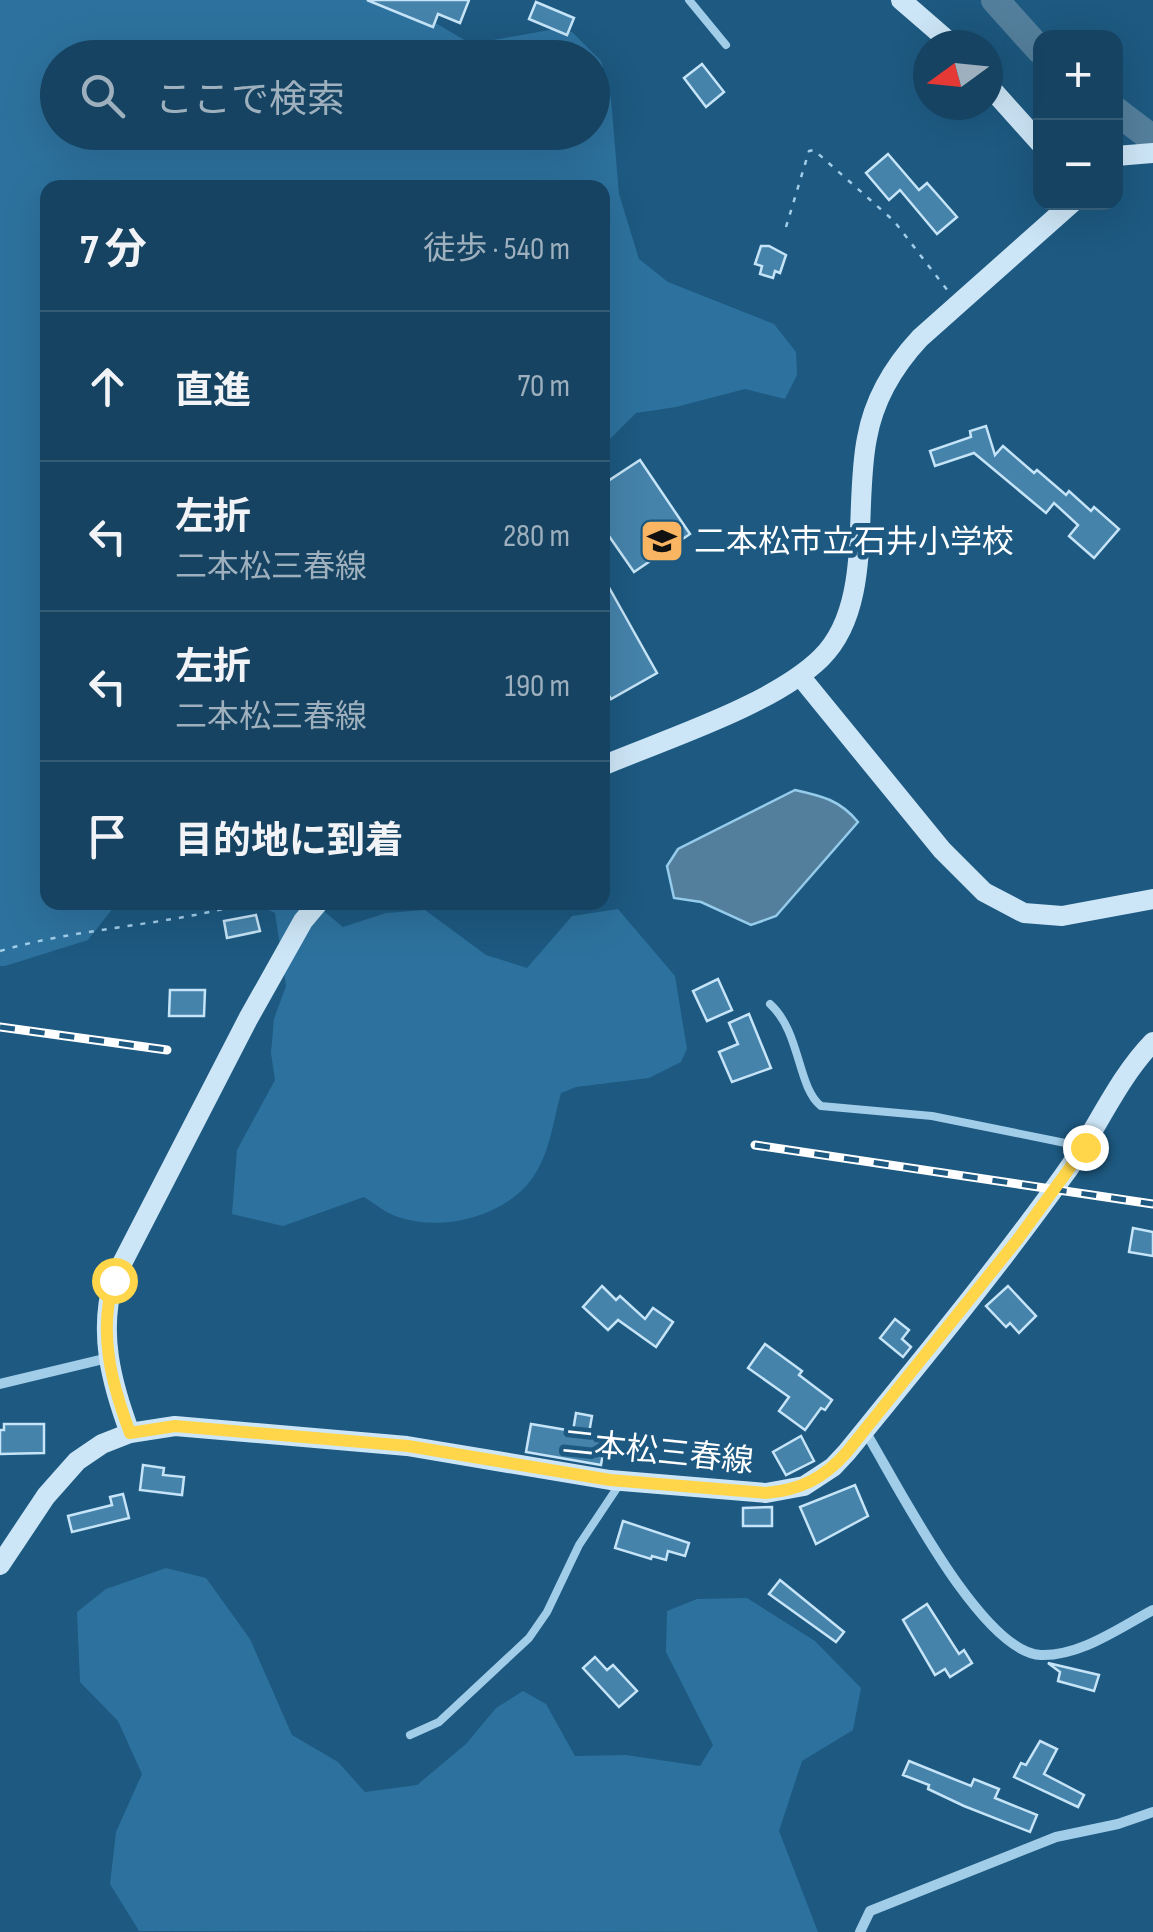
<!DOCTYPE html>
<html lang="ja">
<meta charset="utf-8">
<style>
body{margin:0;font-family:"Sofia Sans Condensed","Noto Sans JP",sans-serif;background:#1f4a67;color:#f1f3f6}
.controls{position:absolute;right:30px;top:30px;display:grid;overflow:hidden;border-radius:20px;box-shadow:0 10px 40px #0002}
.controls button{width:90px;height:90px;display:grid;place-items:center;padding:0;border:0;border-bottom:2px solid #355c76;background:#164361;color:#f1f3f6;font:50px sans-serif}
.compass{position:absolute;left:913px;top:30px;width:90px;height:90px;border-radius:50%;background:#164361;box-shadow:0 10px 40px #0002;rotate:255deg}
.stop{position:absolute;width:30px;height:30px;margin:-22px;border:8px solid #ffd54a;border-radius:50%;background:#fff}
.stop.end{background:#ffd54a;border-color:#fff;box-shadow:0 2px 10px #0008}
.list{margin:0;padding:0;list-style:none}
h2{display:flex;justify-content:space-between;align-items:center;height:130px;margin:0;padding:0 40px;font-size:42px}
h2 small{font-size:32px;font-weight:400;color:#9eb0bd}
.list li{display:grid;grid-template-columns:65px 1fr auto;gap:30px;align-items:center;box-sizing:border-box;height:150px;padding:0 40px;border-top:2px solid #355c76}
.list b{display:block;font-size:38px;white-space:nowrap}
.list p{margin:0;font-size:32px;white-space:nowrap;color:#9eb0bd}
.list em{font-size:32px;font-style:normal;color:#9eb0bd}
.icon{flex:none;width:55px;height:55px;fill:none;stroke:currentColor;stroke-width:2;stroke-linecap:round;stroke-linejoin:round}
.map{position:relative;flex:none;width:1153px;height:1932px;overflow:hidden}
.search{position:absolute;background:#164361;box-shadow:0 10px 40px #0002;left:40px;top:40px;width:570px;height:110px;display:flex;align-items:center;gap:25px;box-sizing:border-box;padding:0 35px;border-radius:55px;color:#9eb0bd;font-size:38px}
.panel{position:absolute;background:#164361;box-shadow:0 10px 40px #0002;left:40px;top:180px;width:570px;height:730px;border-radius:20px}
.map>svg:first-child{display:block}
.green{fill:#2d729e;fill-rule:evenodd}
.water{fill:#547f9c;stroke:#95cbeb;stroke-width:2.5}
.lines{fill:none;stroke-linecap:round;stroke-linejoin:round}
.river{stroke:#547f9c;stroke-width:28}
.building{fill:#4583ab;stroke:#c6e4f7;stroke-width:2.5}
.path{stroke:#a2cde9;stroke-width:2.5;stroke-dasharray:5 8;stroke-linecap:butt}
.lane{stroke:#a2cde9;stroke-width:8}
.street{stroke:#a2cde9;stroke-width:10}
.secondary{stroke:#cde6f7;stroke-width:20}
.rail-casing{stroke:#fff;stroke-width:9}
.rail{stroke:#1d5981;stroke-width:5;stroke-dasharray:15;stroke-linecap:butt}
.route{stroke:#ffd54a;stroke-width:12}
.labels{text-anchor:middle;stroke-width:9;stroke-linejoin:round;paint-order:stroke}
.poi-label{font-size:32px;fill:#fff;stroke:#1d5981;text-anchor:start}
.street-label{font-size:32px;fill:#fff;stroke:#1d5981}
</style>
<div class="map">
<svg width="1153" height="1932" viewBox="0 0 1153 1932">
<rect width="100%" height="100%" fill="#1d5981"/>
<!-- green -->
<g class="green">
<path d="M0 0H397L471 44 555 29 572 32 601 61 611 99 619 194 639 259 668 282 774 324 796 352 797 375 785 399 745 389 676 407 636 413 603 446 602 188H48V902L117 903 88 940 5 966H0ZM58 58H592V132H58Z"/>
<path d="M253 903H314L343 927 386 913 425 910 486 955 527 968 572 916 618 909 675 976 687 1049 681 1062 649 1078 576 1087 561 1093C553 1121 550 1155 531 1180 503 1217 441 1232 398 1217 386 1213 375 1204 364 1197L283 1226 232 1214 237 1150 275 1080 271 1053 274 1019 286 986 275 913Z"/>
<polygon points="166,1568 206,1578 250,1639 292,1735 338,1762 365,1792 417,1785 466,1744 496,1708 523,1691 546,1704 575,1756 626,1755 700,1766 713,1745 666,1652 667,1611 697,1599 747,1598 815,1641 861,1688 853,1730 802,1761 779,1831 818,1932 139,1931 110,1884 116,1832 142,1774 118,1721 80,1682 77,1612 106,1589"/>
</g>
<!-- water -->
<path class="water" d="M795 790C822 796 840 800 858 822L776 916 751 925 701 902 674 898 667 866 678 849Z"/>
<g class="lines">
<!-- river -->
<g class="river">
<polyline points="995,0 1040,50"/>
<polyline points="1116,111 1153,139"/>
</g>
</g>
<!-- building -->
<g class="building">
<polygon points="367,0 469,0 460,23 438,14 433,27"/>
<polygon points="536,2 574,18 567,35 529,19"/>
<polygon points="702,64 724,92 706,107 684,78"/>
<polygon points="888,154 919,190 927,183 957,217 937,234 900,190 889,200 866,173"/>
<polygon points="761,246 769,246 786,255 780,273 775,271 773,278 760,274 762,266 755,264"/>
<polygon points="986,426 995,455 1003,446 1034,473 1037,470 1066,495 1069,491 1091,511 1094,507 1119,529 1094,558 1069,536 1078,525 1054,503 1046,513 974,453 935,466 930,451 971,437 970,431"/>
<polygon points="640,460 690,534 634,572 602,526 602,485"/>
<polygon points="602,575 657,673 611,699 602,685"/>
<polygon points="256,915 260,931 227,938 224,921"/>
<polygon points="718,979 732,1010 707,1021 693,991"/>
<polygon points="170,990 205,990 204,1016 169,1016"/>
<polygon points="749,1014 771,1068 732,1082 719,1052 738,1044 729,1023"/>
<polygon points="1133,1228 1153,1232 1153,1256 1129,1252"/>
<polygon points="602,1286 616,1300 620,1296 645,1319 653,1308 673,1322 656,1347 618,1320 608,1330 583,1307"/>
<polygon points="1008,1286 1036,1316 1019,1333 1010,1323 1006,1327 986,1306"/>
<polygon points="895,1319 909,1330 902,1339 911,1347 903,1357 880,1338"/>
<polygon points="765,1344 802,1371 799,1375 832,1400 825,1410 821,1408 805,1430 779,1411 789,1397 748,1368"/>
<polygon points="576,1413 592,1416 589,1433 606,1436 601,1465 526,1452 531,1424 573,1431"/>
<polygon points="4,1424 44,1424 44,1453 0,1454 0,1430 4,1430"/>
<polygon points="801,1436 814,1461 786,1475 773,1452"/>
<polygon points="143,1465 164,1468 163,1475 184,1477 182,1495 140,1490"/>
<polygon points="855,1485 868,1516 816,1544 800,1507"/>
<polygon points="123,1494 129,1518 72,1532 68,1516 112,1505 110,1497"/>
<polygon points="772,1507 772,1526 743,1526 743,1508"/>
<polygon points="623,1521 689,1543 685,1556 668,1551 666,1560 652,1556 651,1559 615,1548"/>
<polygon points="780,1580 844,1632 836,1642 769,1594"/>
<polygon points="927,1604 959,1654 964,1650 972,1663 950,1677 945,1669 935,1675 903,1620"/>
<polygon points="595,1657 607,1670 613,1665 637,1691 619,1707 583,1668"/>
<polygon points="1048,1663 1099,1675 1094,1691 1058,1681 1060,1672"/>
<polygon points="1040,1741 1057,1749 1044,1774 1084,1795 1078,1807 1014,1777 1021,1763 1026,1765"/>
<polygon points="909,1761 971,1786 974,1779 999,1789 995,1798 1037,1815 1030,1832 964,1806 928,1789 929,1785 903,1775"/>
</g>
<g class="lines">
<!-- path -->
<g class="path">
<polyline points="786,227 809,151 814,150 894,221 948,291"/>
<path d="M0 951C81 927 168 926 249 902"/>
</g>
<!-- lane -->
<g class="lane">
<polyline points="689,0 726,45"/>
<path d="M770 1004C801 1032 797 1087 821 1106L932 1116 1080 1146"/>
<polyline points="410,1735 439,1722 529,1638 547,1612 579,1545 619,1485"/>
</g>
<!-- street -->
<g class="street">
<polyline points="0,1384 108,1358"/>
<path d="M865 1431C895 1480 981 1653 1041 1655 1081 1656 1119 1628 1153 1610"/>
<polyline points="860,1932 870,1911 1056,1837 1118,1824 1153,1812"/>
</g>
<!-- secondary -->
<g class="secondary">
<polyline points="901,0 953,45"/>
<polyline points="988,85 1040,143"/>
<polyline points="1116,156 1153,153"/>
<polyline points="800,676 942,850 984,892 1024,913 1062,916 1153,899"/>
<path d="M602 766C666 739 773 705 821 658 874 606 853 506 867 438 874 399 893 367 920 338L1073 202"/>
<path d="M130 1433C111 1382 98 1332 114 1279L248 1019 303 921 319 902"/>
<path d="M0 1565 46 1496 77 1461 102 1444 130 1433 175 1426 407 1446 610 1480 766 1493 804 1486 833 1467 847 1452C921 1361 996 1270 1064 1175 1096 1132 1116 1080 1153 1042"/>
</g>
<defs>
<g id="rail">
<polyline points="0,1027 167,1050"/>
<polyline points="755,1145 1153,1204"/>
</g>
</defs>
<!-- rail casing -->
<use href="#rail" class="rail-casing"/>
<!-- rail -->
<use href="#rail" class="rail"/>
</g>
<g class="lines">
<!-- route -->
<path class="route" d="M114 1280C98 1332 111 1382 130 1433L175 1426 408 1446 610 1480 766 1493C801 1490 824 1478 847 1452L1018 1239 1085 1147"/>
</g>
<!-- icons -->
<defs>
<symbol id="school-square" viewBox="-11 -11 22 22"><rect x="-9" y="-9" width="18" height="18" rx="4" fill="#f9b561" stroke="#1d5981"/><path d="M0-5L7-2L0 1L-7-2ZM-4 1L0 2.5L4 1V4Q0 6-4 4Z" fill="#111"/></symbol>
</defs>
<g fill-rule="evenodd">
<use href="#school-square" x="637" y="516" width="50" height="50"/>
</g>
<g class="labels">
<!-- poi labels -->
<g class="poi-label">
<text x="694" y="552">二本松市立石井小学校</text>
</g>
<!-- street labels -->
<g class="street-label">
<text transform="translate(658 1451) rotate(6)" y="11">二本松三春線</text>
</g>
</g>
</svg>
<div class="controls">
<button>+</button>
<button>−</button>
</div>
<svg class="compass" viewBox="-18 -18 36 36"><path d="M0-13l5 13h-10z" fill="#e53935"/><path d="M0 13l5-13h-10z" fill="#9eb0bd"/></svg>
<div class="stop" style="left:114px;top:1280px"></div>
<div class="stop end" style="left:1085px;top:1147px"></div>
<div class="search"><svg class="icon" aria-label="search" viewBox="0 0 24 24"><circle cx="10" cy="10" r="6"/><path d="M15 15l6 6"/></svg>ここで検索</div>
<section class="panel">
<h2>7 分<small>徒歩 · 540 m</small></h2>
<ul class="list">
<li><svg class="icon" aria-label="ahead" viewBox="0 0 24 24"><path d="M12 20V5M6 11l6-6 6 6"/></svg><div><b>直進</b></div><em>70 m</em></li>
<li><svg class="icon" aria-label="left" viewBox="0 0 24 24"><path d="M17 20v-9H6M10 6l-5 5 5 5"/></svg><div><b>左折</b><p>二本松三春線</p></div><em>280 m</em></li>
<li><svg class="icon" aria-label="left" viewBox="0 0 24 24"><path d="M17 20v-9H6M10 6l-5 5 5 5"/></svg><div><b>左折</b><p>二本松三春線</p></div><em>190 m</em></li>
<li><svg class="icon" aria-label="arrive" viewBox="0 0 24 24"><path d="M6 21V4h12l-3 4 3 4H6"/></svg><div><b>目的地に到着</b></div></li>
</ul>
</section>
</div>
